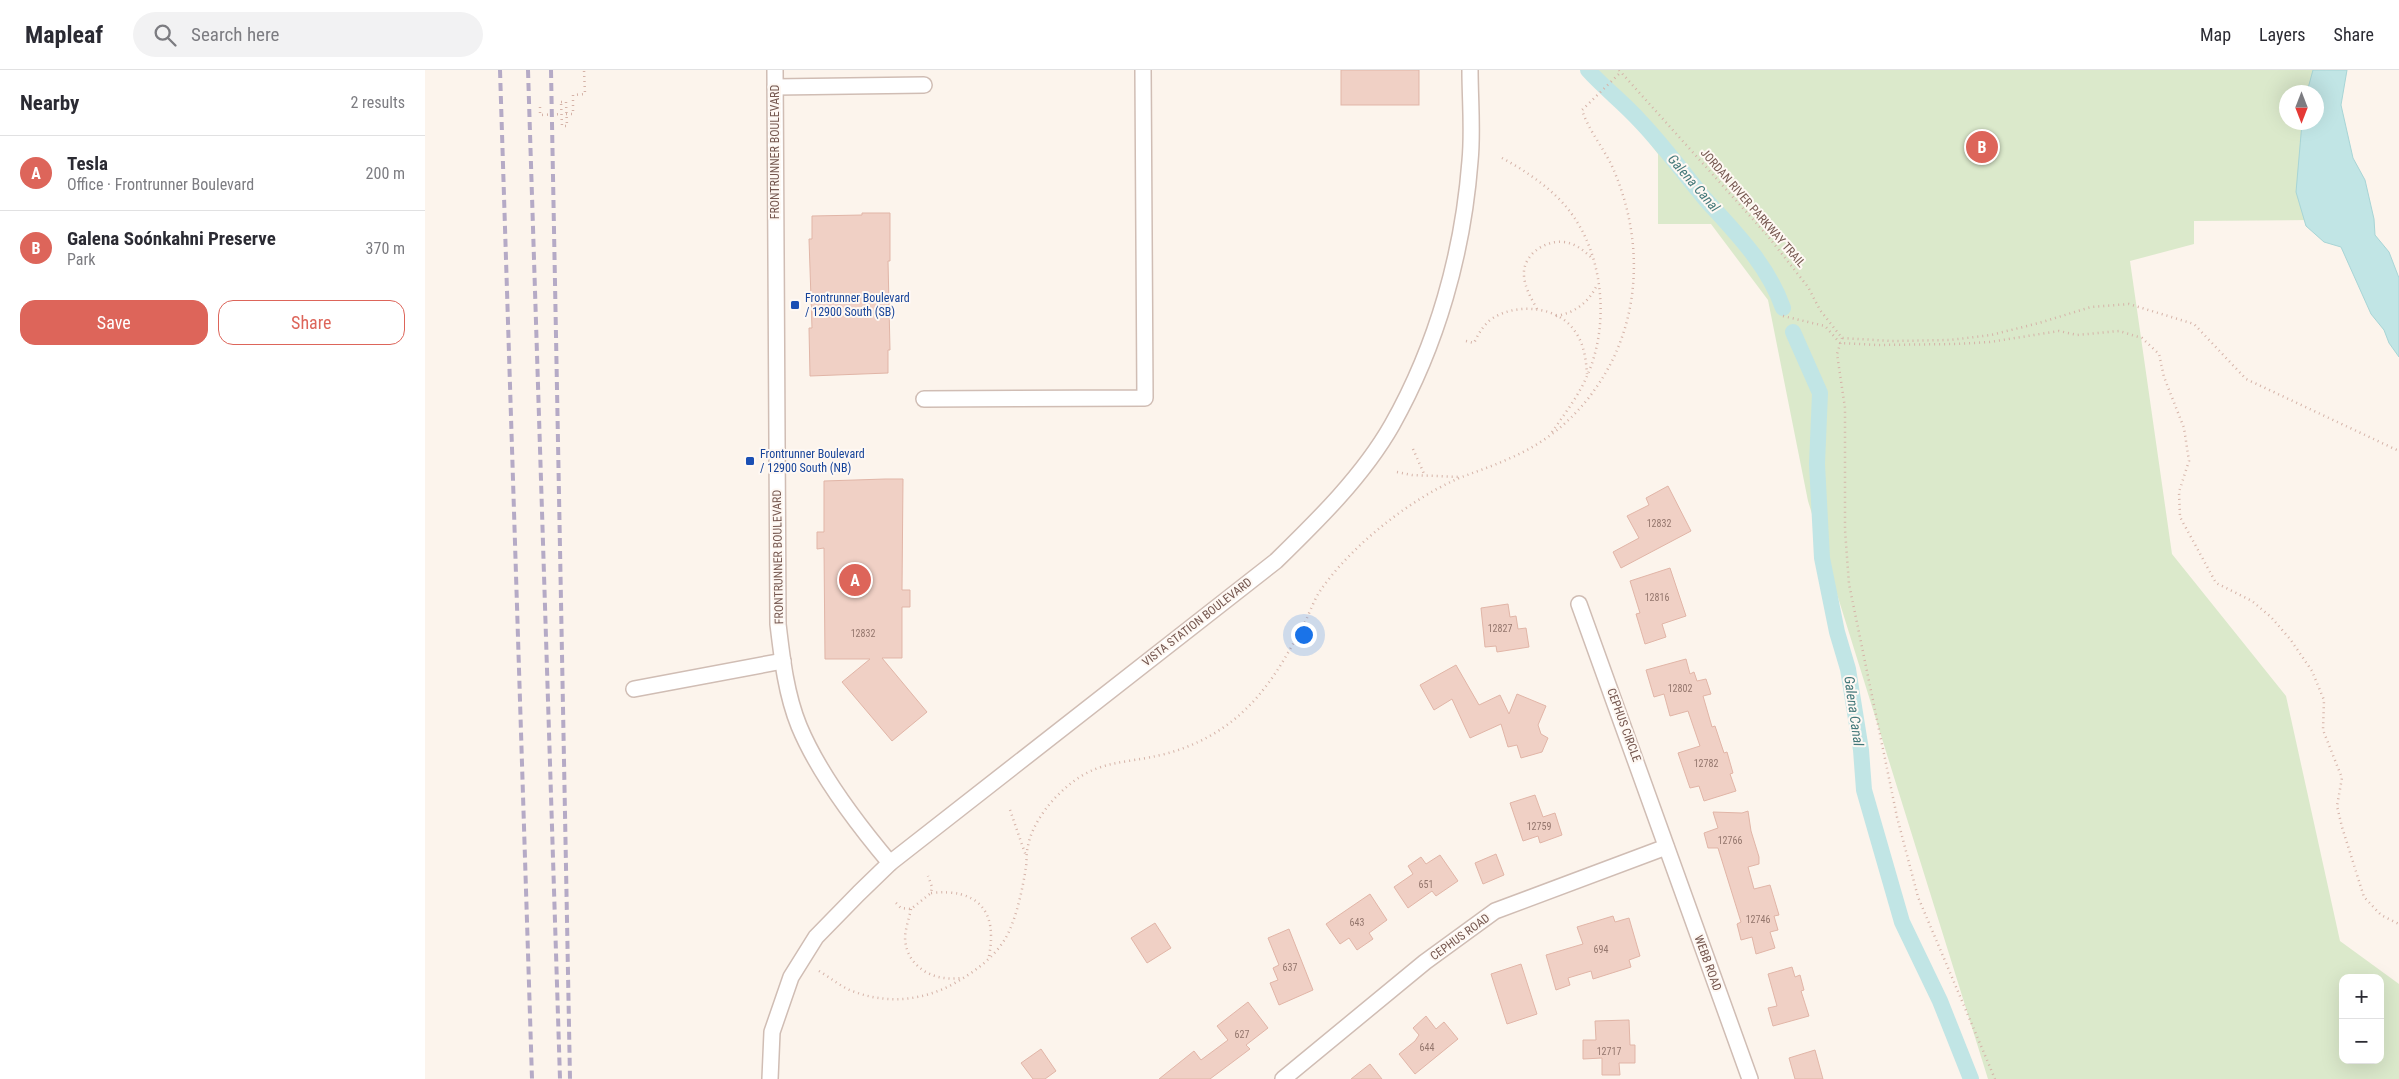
<!DOCTYPE html>
<meta charset="utf-8">
<style>
body{margin:0;font-family:"Roboto Condensed",sans-serif;background:#f2f2f3;color:#2b2b33}
.controls{position:absolute;right:15px;bottom:15px;display:grid;overflow:hidden;border-radius:10px;box-shadow:0 5px 20px #0002}
.controls button{width:45px;height:45px;display:grid;place-items:center;padding:0;border:0;border-bottom:1px solid #e1e1e2;background:#fff;color:#2b2b33;font:25px sans-serif}
.compass{position:absolute;left:1854px;top:15px;width:45px;height:45px;border-radius:50%;background:#fff;box-shadow:0 5px 20px #0002;rotate:180deg}
.you{position:absolute;left:878px;top:564px;width:18px;height:18px;margin:-12px;border:4px solid #fff;border-radius:50%;background:#1a73e8;box-shadow:0 0 0 8px #1a73e833}
.badge{display:grid;place-items:center;width:32px;height:32px;border-radius:50%;background:#dd655a;color:#fff;font-size:16px;font-weight:700}
.pin{position:absolute;translate:-50% -50%;border:2px solid #fff;box-shadow:0 1px 5px #0006}
.list{margin:0;padding:0;list-style:none}
h2{display:flex;justify-content:space-between;align-items:center;height:65px;margin:0;padding:0 20px;font-size:21px}
h2 small{font-size:16px;font-weight:400;color:#7c7c81}
.list li{display:grid;grid-template-columns:32px 1fr auto;gap:15px;align-items:center;box-sizing:border-box;height:75px;padding:0 20px;border-top:1px solid #e1e1e2}
.list b{display:block;font-size:19px;white-space:nowrap}
.list p{margin:0;font-size:16px;white-space:nowrap;color:#7c7c81}
.list em{font-size:16px;font-style:normal;color:#7c7c81}
.actions{display:flex;gap:10px;padding:15px 20px}
.actions a{flex:1;padding:11px 0;border:1px solid #dd655a;border-radius:15px;text-align:center;font-size:18px;color:#dd655a}
.actions .main{background:#dd655a;color:#fff}
.icon{flex:none;width:28px;height:28px;fill:none;stroke:currentColor;stroke-width:2;stroke-linecap:round;stroke-linejoin:round}
.map{position:relative;flex:none;width:1974px;height:1009px;overflow:hidden}
header{display:flex;align-items:center;gap:30px;box-sizing:border-box;height:70px;padding:0 25px;background:#fff;border-bottom:1px solid #e1e1e2}
header strong{font-size:24px}
nav{display:flex;gap:28px;margin-inline-start:auto;font-size:18px}
.search{width:350px;height:45px;background:#f2f2f3;display:flex;align-items:center;gap:12px;box-sizing:border-box;padding:0 18px;border-radius:28px;color:#7c7c81;font-size:19px}
main{display:flex}
aside{flex:1;background:#fff}
.map>svg:first-child{display:block}
.green{fill:#dbe9cb;fill-rule:evenodd}
.water{fill:#c1e5e5;stroke:#a8d5d6}
.lines{fill:none;stroke-linecap:round;stroke-linejoin:round}
.canal{stroke:#c1e5e5;stroke-width:16}
.building{fill:#f0d0c5;stroke:#e1b5a7}
.minor-casing{stroke:#d0bdb4;stroke-width:18}
.path{stroke:#d5b3a8;stroke-width:2.5;stroke-dasharray:1 4;stroke-linecap:butt}
.minor{stroke:#fff;stroke-width:15}
.rail{stroke:#b5aac6;stroke-width:4;stroke-dasharray:8 5;stroke-linecap:butt}
.transit-dot{fill:#1a4fb4;stroke:#fef8f3;stroke-width:2}
.labels{text-anchor:middle;stroke-width:4;stroke-linejoin:round;paint-order:stroke}
.number-label{font-size:10px;fill:#94766d}
.street-label{font-size:12px;fill:#765850;stroke:#fef8f3}
.transit-label{font-size:12px;fill:#164399;stroke:#fef8f3;text-anchor:start}
.water-label{font-size:14px;font-style:italic;fill:#43787a;stroke:#fef8f3}
</style>
<header>
<strong>Mapleaf</strong>
<div class="search"><svg class="icon" aria-label="search" viewBox="0 0 24 24"><circle cx="10" cy="10" r="6"/><path d="M15 15l6 6"/></svg>Search here</div>
<nav><a>Map</a><a>Layers</a><a>Share</a></nav>
</header>
<main>
<aside>
<h2>Nearby<small>2 results</small></h2>
<ul class="list">
<li><span class="badge">A</span><div><b>Tesla</b><p>Office · Frontrunner Boulevard</p></div><em>200 m</em></li>
<li><span class="badge">B</span><div><b>Galena Soónkahni Preserve</b><p>Park</p></div><em>370 m</em></li>
</ul>
<div class="actions"><a class="main">Save</a><a>Share</a></div>
</aside>
<div class="map">
<svg width="1974" height="1009" viewBox="0 0 1974 1009">
<rect width="100%" height="100%" fill="#fcf4ec"/>
<!-- green -->
<path class="green" d="M1169 0H1900L1891 22H1862V52L1885 53 1886 150 1769 151V174L1705 191 1747 484 1861 626 1915 871 1974 914V1009H1563L1383 431 1343 230 1286 154H1233V84ZM1918 908H1955V990H1918Z"/>
<!-- water -->
<polygon class="water" points="1888,0 1922,0 1916,35 1928,88 1940,110 1949,149 1950,165 1964,182 1974,208 1974,287 1964,273 1959,260 1946,244 1916,177 1899,172 1881,156 1871,122 1877,53 1892,52 1892,22 1882,22"/>
<g class="lines">
<!-- canal -->
<g class="canal">
<path d="M1163 0C1179 18 1199 33 1215 51 1239 76 1259 104 1281 130 1311 163 1343 195 1358 238"/>
<polyline points="1368,262 1395,323 1392,394 1397,488 1412,562 1423,599 1436,680 1439,720 1477,852 1515,931 1546,1009"/>
</g>
</g>
<!-- building -->
<g class="building">
<rect x="916" y="0" width="78" height="35"/>
<polygon points="437,143 465,143 465,191 463,191 465,280 463,280 463,303 385,306 384,258 387,258 384,169 387,169 387,146 437,145"/>
<polygon points="460,409 478,409 477,520 485,520 485,537 477,537 477,588 457,588 502,642 467,671 417,612 445,589 400,589 399,478 392,479 392,462 399,462 399,411"/>
<polygon points="1243,416 1266,461 1196,498 1188,482 1214,468 1202,446 1224,435 1221,428"/>
<polygon points="1245,498 1261,546 1237,554 1241,567 1220,574 1211,544 1215,543 1205,511"/>
<polygon points="1083,534 1085,547 1091,546 1093,559 1101,558 1104,577 1072,582 1071,576 1060,577 1056,538"/>
<polygon points="1261,589 1265,604 1269,602 1272,611 1281,609 1286,624 1278,626 1287,657 1290,656 1299,683 1302,682 1308,703 1305,704 1311,721 1279,731 1274,716 1265,718 1253,683 1275,676 1263,641 1245,646 1239,624 1229,627 1221,600"/>
<polygon points="1031,595 1054,635 1075,625 1084,644 1092,624 1121,636 1113,655 1116,664 1123,668 1117,682 1096,688 1092,675 1083,677 1076,654 1045,668 1027,629 1009,640 995,615"/>
<polygon points="1110,725 1118,747 1130,743 1137,765 1115,773 1113,766 1098,771 1085,733"/>
<polygon points="1323,741 1326,761 1334,787 1334,794 1323,797 1329,819 1345,815 1354,845 1349,846 1353,860 1345,862 1350,878 1331,884 1327,867 1316,870 1312,854 1316,852 1293,778 1283,778 1279,763 1293,758 1288,742 1317,743"/>
<polygon points="1071,784 1079,805 1058,814 1050,793"/>
<polygon points="1015,785 1033,811 1011,826 1007,821 983,838 969,817 988,804 983,796 996,787 1001,794"/>
<polygon points="945,824 962,850 944,863 948,869 932,880 924,868 915,874 901,854"/>
<polygon points="1188,846 1190,852 1204,848 1215,886 1204,890 1206,897 1168,909 1166,901 1143,908 1145,915 1131,920 1121,885 1158,874 1152,857"/>
<polygon points="730,853 746,878 722,893 706,868"/>
<polygon points="864,859 888,920 854,935 845,913 853,910 848,898 854,895 843,868"/>
<polygon points="1096,894 1112,944 1082,954 1066,904"/>
<polygon points="1367,897 1370,907 1375,905 1379,920 1376,921 1384,946 1348,956 1343,938 1352,936 1343,904"/>
<polygon points="823,932 843,958 821,975 825,979 785,1009 734,1009 769,981 776,990 803,970 792,956"/>
<polygon points="1001,946 1011,959 1019,952 1033,969 990,1004 974,984 990,971 994,965 988,958"/>
<polygon points="1204,950 1205,975 1210,975 1210,993 1194,993 1195,1005 1177,1005 1177,988 1158,989 1158,970 1171,970 1170,951"/>
<polygon points="616,979 631,1001 620,1009 608,1009 596,993"/>
<polygon points="1390,980 1398,1009 1370,1009 1364,988"/>
<polygon points="945,994 957,1009 926,1009"/>
</g>
<g class="lines">
<defs>
<g id="minor">
<path d="M350 0 353 554C357 588 361 624 374 656 393 702 433 755 465 793"/>
<polyline points="350,17 499,15"/>
<polyline points="499,329 720,328 718,0"/>
<polyline points="1154,534 1325,1009"/>
<polyline points="209,619 358,591"/>
<path d="M345 1009 347 962 366 907 391 867 434 823 465 793 851 491C893 450 938 406 967 355 1012 275 1038 183 1045 91 1048 61 1045 30 1045 0"/>
<polyline points="858,1009 1000,892 1070,841 1241,777"/>
</g>
</defs>
<!-- minor casing -->
<use href="#minor" class="minor-casing"/>
<!-- path -->
<g class="path">
<polyline points="1194,0 1342,165 1383,217 1395,240 1417,268 1467,271 1525,270 1566,265 1614,253 1666,237 1704,234 1769,254 1821,309 1974,381"/>
<polygon points="136,32 141,32 142,56 137,56"/>
<polyline points="115,37 115,45 136,44"/>
<polyline points="141,44 148,44 148,25 160,24 159,0"/>
<path d="M1077 88C1101 101 1126 118 1143 139 1179 184 1185 255 1162 306 1153 327 1138 346 1125 365"/>
<path d="M1112 239C1106 228 1100 218 1099 206 1097 186 1119 170 1138 172 1151 173 1159 181 1168 189"/>
<path d="M1131 246C1150 243 1164 232 1172 215"/>
<polyline points="1358,246 1400,256 1415,273 1452,275 1531,274 1565,272 1634,261 1652,265 1694,261 1717,268 1734,284 1739,307 1759,358 1764,391 1754,422 1755,447 1791,513 1827,531 1846,547 1865,569 1887,601 1899,630 1898,660 1917,708 1912,736 1917,757 1939,827 1956,845 1974,854"/>
<polyline points="1417,268 1412,284 1420,338 1420,460 1424,514 1472,747 1493,827 1570,1009"/>
<path d="M1041 271 1049 273C1054 263 1058 255 1068 248 1092 233 1132 236 1149 260 1159 273 1161 289 1162 304"/>
<polyline points="988,379 1000,406"/>
<polyline points="972,402 987,405 1035,407"/>
<polyline points="585,740 601,786"/>
<path d="M506 823C552 818 573 840 564 886"/>
<polyline points="471,833 476,838 486,839 506,823 507,817 503,806"/>
<path d="M486 839C484 848 481 857 480 866 480 897 509 912 536 908"/>
<path d="M394 901C406 908 417 918 430 922 465 935 503 930 535 910 552 900 570 886 580 869 591 851 598 817 601 797 602 790 601 783 603 776 606 758 621 736 634 724 670 688 697 695 740 684 763 678 784 668 802 655 839 628 859 591 880 552 885 542 889 530 895 521 910 499 931 478 951 461 975 441 1003 422 1032 409 1049 402 1066 397 1083 389 1129 370 1163 337 1186 293 1218 230 1215 157 1186 94 1177 76 1163 59 1157 40L1196 2"/>
</g>
<!-- minor -->
<use href="#minor" class="minor"/>
<!-- rail -->
<g class="rail">
<polyline points="75,0 107,1009"/>
<polyline points="103,0 135,1009"/>
<polyline points="126,0 145,1009"/>
</g>
</g>
<!-- markers -->
<g class="transit-dot">
<rect x="365" y="230" width="10" height="10" rx="2.5"/>
<rect x="320" y="386" width="10" height="10" rx="2.5"/>
</g>
<g class="labels">
<!-- number labels -->
<g class="number-label">
<text x="1234" y="457">12832</text>
<text x="1232" y="531">12816</text>
<text x="1075" y="562">12827</text>
<text x="438" y="567">12832</text>
<text x="1255" y="622">12802</text>
<text x="1281" y="697">12782</text>
<text x="1114" y="760">12759</text>
<text x="1305" y="774">12766</text>
<text x="1001" y="818">651</text>
<text x="1333" y="853">12746</text>
<text x="932" y="856">643</text>
<text x="1176" y="883">694</text>
<text x="865" y="901">637</text>
<text x="817" y="968">627</text>
<text x="1002" y="981">644</text>
<text x="1184" y="985">12717</text>
</g>
<!-- street labels -->
<g class="street-label">
<text transform="translate(350 82) rotate(-90)" y="4">FRONTRUNNER BOULEVARD</text>
<text transform="translate(1328 138) rotate(49)" y="4">JORDAN RIVER PARKWAY TRAIL</text>
<text transform="translate(353 487) rotate(-91)" y="4">FRONTRUNNER BOULEVARD</text>
<text transform="translate(772 552) rotate(-38)" y="4">VISTA STATION BOULEVARD</text>
<text transform="translate(1199 655) rotate(70)" y="4">CEPHUS CIRCLE</text>
<text transform="translate(1035 867) rotate(-36)" y="4">CEPHUS ROAD</text>
<text transform="translate(1283 893) rotate(70)" y="4">WEBB ROAD</text>
</g>
<!-- transit labels -->
<g class="transit-label">
<text x="380" y="232">Frontrunner Boulevard<tspan x="380" dy="14">/ 12900 South (SB)</tspan></text>
<text x="335" y="388">Frontrunner Boulevard<tspan x="335" dy="14">/ 12900 South (NB)</tspan></text>
</g>
<!-- water labels -->
<g class="water-label">
<text transform="translate(1269 113) rotate(49)" y="5">Galena Canal</text>
<text transform="translate(1429 641) rotate(82)" y="5">Galena Canal</text>
</g>
</g>
</svg>
<div class="controls">
<button>+</button>
<button>−</button>
</div>
<svg class="compass" viewBox="-18 -18 36 36"><path d="M0-13l5 13h-10z" fill="#e53935"/><path d="M0 13l5-13h-10z" fill="#7c7c81"/></svg>
<div class="you"></div>
<div class="pin badge" style="left:430px;top:510px">A</div>
<div class="pin badge" style="left:1557px;top:77px">B</div>
</div>
</main>
